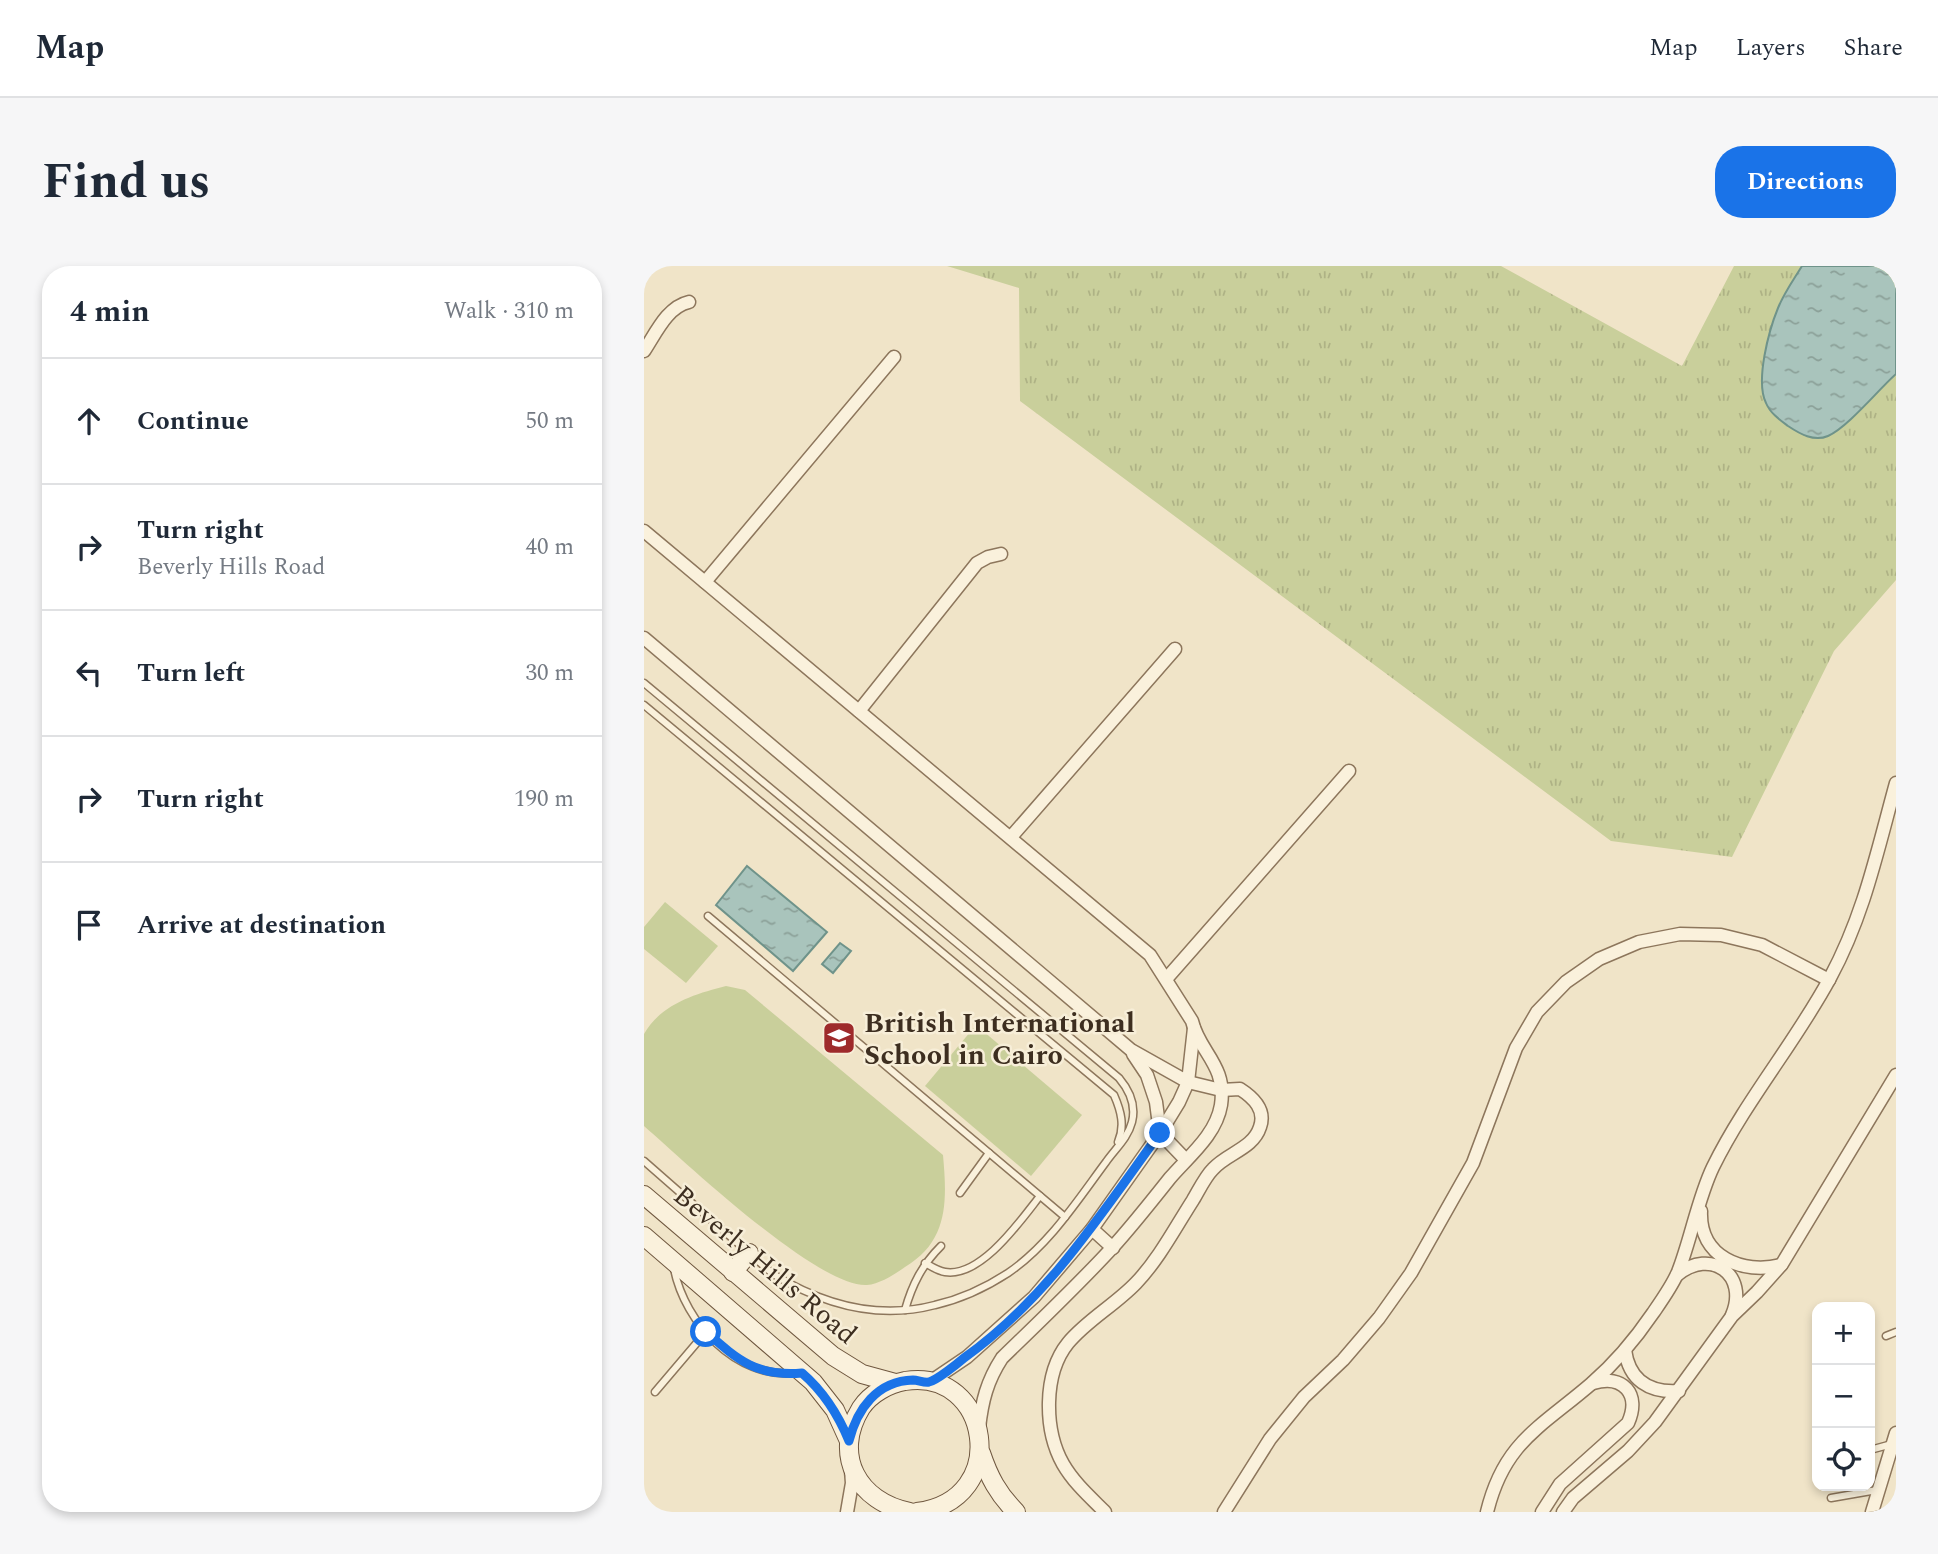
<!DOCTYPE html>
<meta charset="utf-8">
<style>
body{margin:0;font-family:Spectral,serif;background:#f6f6f7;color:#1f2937}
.controls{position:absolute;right:21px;bottom:21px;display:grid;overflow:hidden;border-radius:14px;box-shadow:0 4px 10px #0003}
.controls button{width:63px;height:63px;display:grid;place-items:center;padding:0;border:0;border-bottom:2px solid #e0e1e3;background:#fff;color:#1f2937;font:35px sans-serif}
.stop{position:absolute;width:21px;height:21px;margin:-16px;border:5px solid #1a73e8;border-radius:50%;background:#fff}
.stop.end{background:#1a73e8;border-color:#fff;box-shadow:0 2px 7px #0008}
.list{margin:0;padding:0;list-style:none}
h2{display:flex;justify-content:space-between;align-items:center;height:91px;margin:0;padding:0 28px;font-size:30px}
h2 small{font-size:23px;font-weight:400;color:#747a83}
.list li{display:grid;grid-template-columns:46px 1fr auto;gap:21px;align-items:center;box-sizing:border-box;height:126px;padding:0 28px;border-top:2px solid #e0e1e3}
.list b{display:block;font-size:26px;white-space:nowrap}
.list p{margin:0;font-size:23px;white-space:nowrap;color:#747a83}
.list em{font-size:23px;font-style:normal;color:#747a83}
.icon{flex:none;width:38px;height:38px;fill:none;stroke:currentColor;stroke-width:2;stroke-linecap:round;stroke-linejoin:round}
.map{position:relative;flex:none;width:1252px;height:1246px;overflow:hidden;border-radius:28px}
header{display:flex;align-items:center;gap:42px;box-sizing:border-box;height:98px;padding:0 35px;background:#fff;border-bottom:2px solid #e0e1e3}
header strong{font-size:33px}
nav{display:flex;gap:38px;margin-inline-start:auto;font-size:24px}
.intro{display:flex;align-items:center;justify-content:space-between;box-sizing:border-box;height:168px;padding:0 42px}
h1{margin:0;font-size:49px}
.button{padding:18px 32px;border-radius:28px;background:#1a73e8;color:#fff;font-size:24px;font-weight:700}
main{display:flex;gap:42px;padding:0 42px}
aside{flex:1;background:#fff;border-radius:28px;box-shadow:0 4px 10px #0003}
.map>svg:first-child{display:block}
.grass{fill:url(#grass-tufts)}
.park{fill:#c9cf9b}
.water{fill:url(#water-ripples);stroke:#6f938a;stroke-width:2}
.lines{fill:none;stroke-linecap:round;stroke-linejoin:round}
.lane-casing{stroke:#8d765c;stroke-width:9}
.street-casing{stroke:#8d765c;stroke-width:15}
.secondary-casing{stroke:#6f573f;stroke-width:20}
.lane{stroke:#faf1dc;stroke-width:6}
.street{stroke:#faf1dc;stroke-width:12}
.secondary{stroke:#faf1dc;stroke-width:18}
.route{stroke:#1a73e8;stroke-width:9}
.labels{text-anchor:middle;stroke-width:5;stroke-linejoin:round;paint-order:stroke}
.poi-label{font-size:28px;font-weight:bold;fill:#3d2e20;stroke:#f7eed8;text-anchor:start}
.street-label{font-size:28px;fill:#3d2e20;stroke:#f7eed8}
</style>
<header>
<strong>Map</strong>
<nav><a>Map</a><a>Layers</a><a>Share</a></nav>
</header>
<div class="intro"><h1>Find us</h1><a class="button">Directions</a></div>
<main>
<aside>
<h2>4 min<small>Walk · 310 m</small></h2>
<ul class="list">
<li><svg class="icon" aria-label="ahead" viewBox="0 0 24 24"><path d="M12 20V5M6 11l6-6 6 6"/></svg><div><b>Continue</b></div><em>50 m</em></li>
<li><svg class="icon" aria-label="right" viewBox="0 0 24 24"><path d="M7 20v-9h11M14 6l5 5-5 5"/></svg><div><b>Turn right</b><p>Beverly Hills Road</p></div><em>40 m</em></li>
<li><svg class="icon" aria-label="left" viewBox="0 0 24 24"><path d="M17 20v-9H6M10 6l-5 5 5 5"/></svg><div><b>Turn left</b></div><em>30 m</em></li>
<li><svg class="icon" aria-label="right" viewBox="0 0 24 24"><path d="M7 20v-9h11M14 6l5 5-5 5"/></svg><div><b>Turn right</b></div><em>190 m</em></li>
<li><svg class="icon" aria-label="arrive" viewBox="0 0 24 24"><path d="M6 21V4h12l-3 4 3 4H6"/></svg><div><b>Arrive at destination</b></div></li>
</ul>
</aside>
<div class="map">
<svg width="1252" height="1246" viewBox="0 0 1252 1246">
<defs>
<pattern id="grass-tufts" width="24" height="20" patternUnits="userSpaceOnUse" patternTransform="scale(1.75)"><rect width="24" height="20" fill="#c9cf9b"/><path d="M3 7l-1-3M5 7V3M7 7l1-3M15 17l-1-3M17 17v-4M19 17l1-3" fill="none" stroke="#aeb285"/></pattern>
<pattern id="water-ripples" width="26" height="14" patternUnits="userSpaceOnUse" patternTransform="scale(1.75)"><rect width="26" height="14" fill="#a9c4bc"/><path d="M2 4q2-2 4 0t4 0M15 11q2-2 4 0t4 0" fill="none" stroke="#8ba098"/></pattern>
</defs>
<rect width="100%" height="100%" fill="#f0e4c8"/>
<!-- grass -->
<polygon class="grass" points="303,0 857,0 1038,100 1090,0 1252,0 1252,314 1190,385 1088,591 967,575 376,135 375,22"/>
<!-- park -->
<g class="park">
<polygon points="21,636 74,680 42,717 0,683 0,661"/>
<path d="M82 720 101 724 299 889C303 934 305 975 261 1001 251 1008 236 1018 223 1019 174 1022 40 895 0 860V768C17 738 51 728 82 720Z"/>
<polygon points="332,759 438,849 387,910 281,820"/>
</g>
<!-- water -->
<g class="water">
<path d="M1158 0H1252V108C1234 124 1204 161 1184 170 1170 176 1156 168 1144 160 1136 154 1126 147 1122 137 1111 115 1125 64 1134 42 1140 27 1150 13 1158 0Z"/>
<polygon points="103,600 183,666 149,705 72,639"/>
<polygon points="196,677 207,685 189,707 178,698"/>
</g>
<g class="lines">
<defs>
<g id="lane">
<path d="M0 417 475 812C486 825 492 840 488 856 484 872 471 883 462 896 433 935 405 979 364 1007 341 1022 317 1033 291 1039 234 1054 178 1038 129 1008L0 895"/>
<path d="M0 439 470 829C477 845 481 860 474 876"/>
<polyline points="64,650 421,951"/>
<polyline points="316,927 345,887"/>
<path d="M281 997C288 1001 294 1005 301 1006 337 1012 377 954 396 930"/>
<path d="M30 1003C41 1057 92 1113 151 1107"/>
<path d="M261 1044C268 1019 278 999 297 980"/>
<polyline points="1242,1070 1252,1066"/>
<polyline points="11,1126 62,1066"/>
<polyline points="1226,1184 1248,1178"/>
<polyline points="1187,1232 1233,1224"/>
</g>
<g id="street">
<path d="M0 85C12 67 23 41 45 36"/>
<path d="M0 265 506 689 548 755C555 786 583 799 577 839 572 869 545 890 526 912 507 936 488 960 468 982 433 1020 395 1056 358 1092 343 1115 338 1135 335 1162"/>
<polyline points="61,316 250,91"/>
<path d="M0 372 487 784 544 816 577 824 596 823C610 832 622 844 616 861 609 883 583 887 569 903 561 911 555 924 549 934 531 962 515 993 492 1017 471 1039 443 1054 424 1077 399 1108 400 1164 419 1198 430 1217 446 1231 461 1246"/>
<polyline points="215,445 333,297 344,291 357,288"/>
<polyline points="367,571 531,383"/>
<polyline points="523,712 705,505"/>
<polyline points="489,788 503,809 512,836 516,867 542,894"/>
<path d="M1057 945C1055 991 1099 1009 1137 999"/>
<polyline points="448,963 469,982"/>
<path d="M1033 1009C1067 981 1105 1009 1088 1049"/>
<path d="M981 1084C985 1114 1005 1127 1035 1125"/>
<polyline points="286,1116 323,1091 390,1031 448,963 516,867 535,836 544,816 550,762"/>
<polyline points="203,1246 208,1217 207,1204"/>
<polyline points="580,1246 626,1173 660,1131 699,1094 735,1052 767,1007 829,897 872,782 893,746 922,716 955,693 995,676 1036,668 1077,669 1118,679 1185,714"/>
<path d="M843 1246C860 1176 897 1161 947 1118 970 1098 992 1072 1009 1047 1018 1034 1028 1020 1034 1006 1047 973 1054 932 1069 901 1102 834 1151 777 1186 712 1220 649 1233 586 1252 517"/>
<path d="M898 1246 916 1218 984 1157C997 1128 979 1108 949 1117"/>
<polyline points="919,1246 929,1232 984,1185 1011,1156 1088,1050 1113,1026 1138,998 1252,809"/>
<polyline points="1228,1246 1252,1167"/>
</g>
<g id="secondary">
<polyline points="0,929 189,1090 218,1108 251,1117"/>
<polyline points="0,970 169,1116 191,1144 205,1175"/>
<polyline points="89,1006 105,987"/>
<path d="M337 1187C345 1211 354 1228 372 1246"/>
<path d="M266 1246C214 1236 188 1189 217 1142 227 1127 245 1118 261 1115 346 1101 369 1234 273 1246"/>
</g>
</defs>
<!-- lane casing -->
<use href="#lane" class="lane-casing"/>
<!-- street casing -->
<use href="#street" class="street-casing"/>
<!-- secondary casing -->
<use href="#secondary" class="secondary-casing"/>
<!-- lane -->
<use href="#lane" class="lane"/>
<!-- street -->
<use href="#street" class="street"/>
<!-- secondary -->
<use href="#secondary" class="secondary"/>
</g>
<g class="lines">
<!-- route -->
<path class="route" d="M62 1066C94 1094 113 1111 158 1107 180 1126 194 1148 205 1175 213 1143 233 1115 269 1114 274 1114 280 1117 285 1116 293 1114 313 1098 320 1092 403 1033 457 948 516 867"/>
</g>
<!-- icons -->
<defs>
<symbol id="university-square" viewBox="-11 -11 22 22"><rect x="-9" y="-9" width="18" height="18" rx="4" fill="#9e2a2b" stroke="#f7eed8"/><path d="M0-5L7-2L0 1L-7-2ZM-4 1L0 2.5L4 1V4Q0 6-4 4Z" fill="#fff"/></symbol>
</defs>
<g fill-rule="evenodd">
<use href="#university-square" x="176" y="753" width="38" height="38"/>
</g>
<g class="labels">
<!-- poi labels -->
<g class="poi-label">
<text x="220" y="766">British International<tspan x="220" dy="32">School in Cairo</tspan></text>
</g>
<!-- street labels -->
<g class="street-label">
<text transform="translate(122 998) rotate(40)" y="10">Beverly Hills Road</text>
</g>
</g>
</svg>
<div class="controls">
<button>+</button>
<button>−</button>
<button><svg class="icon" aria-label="locate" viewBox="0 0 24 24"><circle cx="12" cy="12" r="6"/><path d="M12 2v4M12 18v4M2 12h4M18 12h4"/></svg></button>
</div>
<div class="stop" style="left:62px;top:1066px"></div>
<div class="stop end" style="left:516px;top:867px"></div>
</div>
</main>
